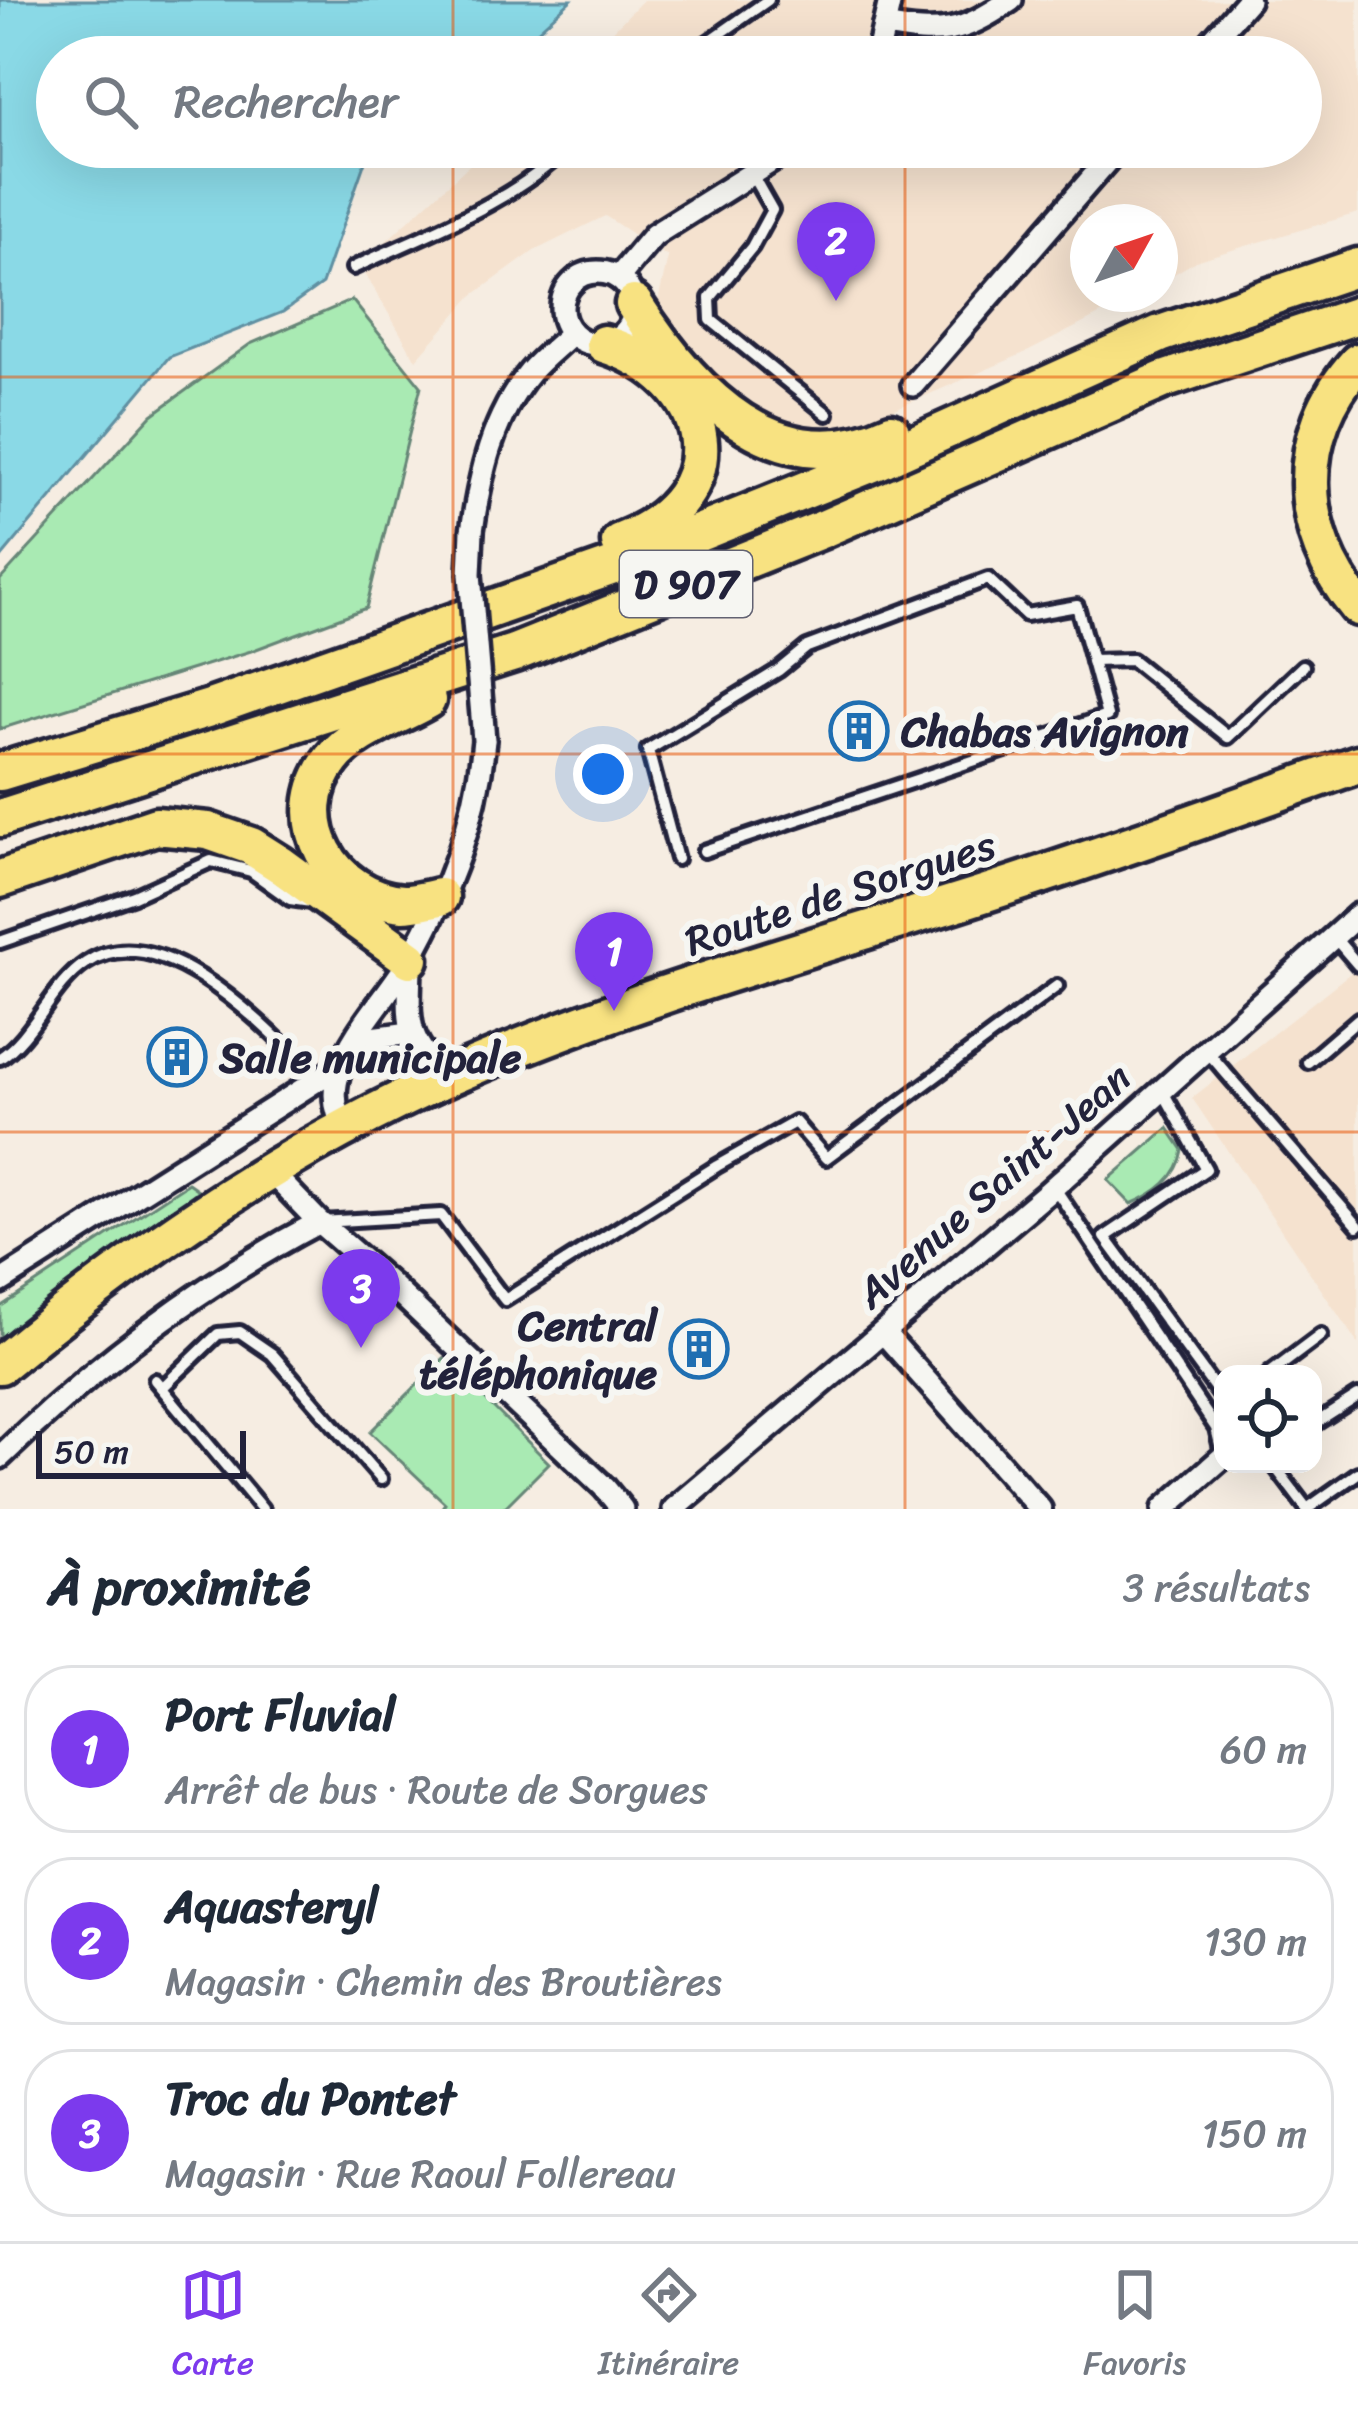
<!DOCTYPE html>
<html lang="fr">
<meta charset="utf-8">
<style>
body{margin:0;font-family:Sriracha,sans-serif;background:#f6f6f7;color:#1f2937}
.controls{position:absolute;right:36px;bottom:36px;display:grid;overflow:hidden;border-radius:24px;box-shadow:0 12px 48px #0002}
.controls button{width:108px;height:108px;display:grid;place-items:center;padding:0;border:0;border-bottom:3px solid #e0e1e3;background:#fff;color:#1f2937;font:60px sans-serif}
.compass{position:absolute;left:1070px;top:204px;width:108px;height:108px;border-radius:50%;background:#fff;box-shadow:0 12px 48px #0002;rotate:50deg}
.scale{position:absolute;left:36px;bottom:30px;width:210px;box-sizing:border-box;padding-left:12px;border:6px solid #22223b;border-top:0;font-size:33px;line-height:42px;white-space:nowrap;color:#22223b;-webkit-text-stroke:9px #f6f6f2;paint-order:stroke}
.you{position:absolute;left:603px;top:774px;width:42px;height:42px;margin:-30px;border:9px solid #fff;border-radius:50%;background:#1a73e8;box-shadow:0 0 0 18px #1a73e833}
.badge{display:grid;place-items:center;width:78px;height:78px;border-radius:50%;background:#7c3aed;color:#fff;font-size:39px;font-weight:700}
.pin{position:absolute;translate:-50% -99px;filter:drop-shadow(0 3px 6px #0008)}
.pin::after{content:'';position:absolute;top:63px;width:42px;height:36px;background:inherit;clip-path:polygon(0 0,100% 0,50% 100%)}
.list{margin:0;padding:0;list-style:none}
h2{display:flex;justify-content:space-between;align-items:center;height:156px;margin:0;padding:0 48px;font-size:51px}
h2 small{font-size:39px;font-weight:400;color:#747a83}
.list li{display:grid;grid-template-columns:78px 1fr auto;gap:36px;align-items:center;box-sizing:border-box;height:168px;margin:0 24px 24px;padding:0 24px;border:3px solid #e0e1e3;border-radius:48px}
.list b{display:block;font-size:45px;white-space:nowrap}
.list p{margin:0;font-size:39px;white-space:nowrap;color:#747a83}
.list em{font-size:39px;font-style:normal;color:#747a83}
.icon{flex:none;width:66px;height:66px;fill:none;stroke:currentColor;stroke-width:2;stroke-linecap:round;stroke-linejoin:round}
.map{position:relative;flex:none;width:1358px;height:1509px;overflow:hidden}
.search{position:absolute;background:#fff;box-shadow:0 12px 48px #0002;left:36px;right:36px;top:36px;height:132px;display:flex;align-items:center;gap:30px;box-sizing:border-box;padding:0 42px;border-radius:66px;color:#747a83;font-size:45px}
.sheet{height:732px;background:#fff}
nav{display:flex;justify-content:space-around;align-items:center;box-sizing:border-box;height:168px;border-top:3px solid #e0e1e3;background:#fff;font-size:33px;color:#747a83}
nav a{display:grid;justify-items:center;gap:6px}
nav .on{color:#7c3aed}
.map>svg:first-child{display:block}
.built{fill:#f5e2cf}
.green{fill:#a9eab3;stroke:#668677;stroke-width:3}
.water{fill:#8ad9e6;stroke:#6090a2;stroke-width:3}
.lines{fill:none;stroke-linecap:round;stroke-linejoin:round}
.service-casing{stroke:#22223b;stroke-width:20}
.minor-casing{stroke:#22223b;stroke-width:30}
.primary-casing{stroke:#22223b;stroke-width:45}
.trunk-casing{stroke:#22223b;stroke-width:45}
.service{stroke:#f6f6f2;stroke-width:10}
.minor{stroke:#f6f6f2;stroke-width:21}
.primary{stroke:#f8e281;stroke-width:36}
.trunk{stroke:#f8e281;stroke-width:36}
.minor-bridge-casing{stroke:#22223b;stroke-width:30;stroke-linecap:butt}
.minor-bridge{stroke:#f6f6f2;stroke-width:21}
.grid{fill:none;stroke:#e8590c;stroke-width:3;stroke-opacity:0.55}
.labels{text-anchor:middle;stroke-width:12;stroke-linejoin:round;paint-order:stroke}
.shield{fill:#f6f6f2;stroke:#626272;stroke-width:3}
.shield-label{font-size:39px;font-weight:bold;fill:#22223b}
.poi-label{font-size:42px;font-weight:bold;fill:#22223b;stroke:#f6f6f2;text-anchor:start}
.street-label{font-size:42px;fill:#22223b;stroke:#f6f6f2}
</style>
<div class="map">
<svg width="1358" height="1509" viewBox="0 0 1358 1509">
<rect width="100%" height="100%" fill="#f6ede2"/>
<filter id="ink" filterUnits="userSpaceOnUse"><feTurbulence type="fractalNoise" baseFrequency=".00833" numOctaves="2"/><feDisplacementMap in="SourceGraphic" scale="24" xChannelSelector="R" yChannelSelector="G"/><feConvolveMatrix kernelMatrix="1 2 1 2 8 2 1 2 1" color-interpolation-filters="sRGB"/></filter>
<g filter="url(#ink)">
<!-- built -->
<g class="built">
<polygon points="643,0 1358,0 1358,213 1198,260 1160,282 1160,222 1088,222 1088,294 1140,294 1029,351 842,432 760,417 699,363 657,306 668,257 605,216 534,251 472,296 416,360 360,265 489,147 1301,147 1301,57 587,57"/>
<polygon points="1358,967 1358,1344 1192,1098"/>
</g>
<!-- green -->
<g class="green">
<polygon points="352,300 421,386 366,608 251,651 0,729 0,580 152,415 250,344"/>
<path d="M1168 1128 1183 1150C1178 1178 1157 1193 1131 1204L1108 1180Z"/>
<polygon points="188,1183 198,1190 172,1216 65,1289 0,1341 0,1307"/>
<polygon points="444,1358 549,1463 503,1509 441,1509 445,1503 370,1432"/>
</g>
<!-- water -->
<polygon class="water" points="0,0 571,0 509,57 57,57 57,147 370,147 322,284 283,312 169,357 0,559"/>
<g class="lines">
<defs>
<g id="service">
<polyline points="687,57 768,0"/>
<polyline points="751,173 772,210 752,247 710,298 711,320 827,414"/>
<path d="M353 268C425 234 511 204 568 147"/>
<polyline points="1092,661 1132,660 1228,737 1303,666"/>
<polyline points="677,859 648,750 779,670 807,647 988,579 1026,615 1077,606 1107,716 704,851"/>
<polyline points="1334,937 1358,965"/>
<polyline points="0,942 134,896 211,861 251,871 290,899 318,903"/>
<polyline points="1206,1050 1358,1226"/>
<path d="M0 1058C35 1035 51 986 86 963 161 912 269 1031 317 1078"/>
<polyline points="1308,1062 1358,1019"/>
<polyline points="1162,1090 1206,1169 1105,1237 1223,1399"/>
<polyline points="1054,1187 1216,1428 1223,1457"/>
<polyline points="321,1222 441,1215 505,1300 717,1166 795,1122 826,1158 1057,986"/>
<polyline points="1269,1374 1321,1335"/>
<polyline points="155,1380 262,1509"/>
<polyline points="162,1388 218,1334 240,1332 272,1354 381,1479"/>
<polyline points="1313,1425 1358,1396"/>
<polyline points="1273,1464 1307,1509 1358,1473"/>
</g>
<g id="minor">
<path d="M884 26C942 36 961 34 1011 0"/>
<polyline points="877,57 890,0"/>
<polyline points="1198,57 1248,0"/>
<circle cx="598" cy="308" r="36"/>
<polyline points="618,278 654,235 794,147"/>
<polyline points="913,385 1119,147"/>
<path d="M472 531C480 475 492 418 530 372 542 358 558 346 571 333"/>
<path d="M410 959C410 1016 400 1037 448 1078"/>
<polyline points="357,1040 410,1033"/>
<path d="M347 1130C333 1111 332 1091 340 1069 352 1032 390 993 410 959 449 890 477 819 484 740"/>
<polyline points="271,1172 319,1222 390,1284 604,1487 622,1509"/>
<polyline points="0,1282 341,1065"/>
<polyline points="883,1332 1040,1509"/>
<path d="M0 1457C94 1366 203 1283 319 1222"/>
<polyline points="674,1509 1047,1193 1358,915"/>
<polyline points="1164,1509 1223,1457"/>
</g>
<path id="primary" d="M0 1365C135 1253 288 1148 449 1077 612 1005 785 956 955 903 1091 860 1224 812 1358 764"/>
<g id="trunk">
<path d="M634 304C691 393 777 486 891 432"/>
<path d="M604 344C716 379 739 496 620 542"/>
<path d="M1358 362C1292 434 1296 534 1358 607"/>
<path d="M427 700C396 718 355 730 332 759 285 819 332 898 403 903 415 903 429 899 440 897"/>
<polyline points="0,772 210,708 639,557 878,461 1160,334 1358,267"/>
<polyline points="0,818 514,653 823,529 1163,380 1358,315"/>
<polyline points="0,879 156,826 208,831 251,846 281,865 410,959"/>
</g>
</defs>
<!-- service casing -->
<use href="#service" class="service-casing"/>
<!-- minor casing -->
<use href="#minor" class="minor-casing"/>
<!-- primary casing -->
<use href="#primary" class="primary-casing"/>
<!-- trunk casing -->
<use href="#trunk" class="trunk-casing"/>
<!-- service -->
<use href="#service" class="service"/>
<!-- minor -->
<use href="#minor" class="minor"/>
<!-- primary -->
<use href="#primary" class="primary"/>
<!-- trunk -->
<use href="#trunk" class="trunk"/>
<defs>
<polyline id="minor-bridge" points="472,531 470,574 484,740"/>
</defs>
<!-- minor-bridge casing -->
<use href="#minor-bridge" class="minor-bridge-casing"/>
<!-- minor-bridge -->
<use href="#minor-bridge" class="minor-bridge"/>
</g>
</g>
<!-- grid -->
<path class="grid" d="M453 0V57M905 0V57M453 147V1509M905 147V1509M0 377H1358M0 754H1358M0 1132H1358"/>
<!-- icons -->
<defs>
<symbol id="building-ring" viewBox="-11 -11 22 22"><circle r="9.5" fill="#f6f6f2" stroke="#1f6fb2" stroke-width="1.5"/><path d="M-4-6H4V6H1V3H-1V6H-4ZM-2.5-4.3h1.7v1.8h-1.7ZM.8-4.3h1.7v1.8H.8ZM-2.5-1h1.7V.8h-1.7ZM.8-1h1.7V.8H.8Z" fill="#1f6fb2"/></symbol>
</defs>
<g fill-rule="evenodd">
<use href="#building-ring" x="826" y="698" width="66" height="66"/>
<use href="#building-ring" x="144" y="1024" width="66" height="66"/>
<use href="#building-ring" x="666" y="1316" width="66" height="66"/>
</g>
<g class="labels">
<!-- shield labels -->
<rect class="shield" x="620" y="551" width="132" height="66" rx="9"/>
<g class="shield-label">
<text x="686" y="598">D 907</text>
</g>
<!-- poi labels -->
<g class="poi-label">
<text x="901" y="746">Chabas Avignon</text>
<text x="219" y="1072">Salle municipale</text>
<text x="657" y="1340" text-anchor="end">Central<tspan x="657" dy="48">téléphonique</tspan></text>
</g>
<!-- street labels -->
<g class="street-label">
<text transform="translate(840 892) rotate(-18)" y="15">Route de Sorgues</text>
<text transform="translate(993 1185) rotate(-41)" y="15">Avenue Saint-Jean</text>
</g>
</g>
</svg>
<div class="controls">
<button><svg class="icon" aria-label="locate" viewBox="0 0 24 24"><circle cx="12" cy="12" r="6"/><path d="M12 2v4M12 18v4M2 12h4M18 12h4"/></svg></button>
</div>
<svg class="compass" viewBox="-18 -18 36 36"><path d="M0-13l5 13h-10z" fill="#e53935"/><path d="M0 13l5-13h-10z" fill="#747a83"/></svg>
<div class="scale">50 m</div>
<div class="you"></div>
<div class="pin badge" style="left:614px;top:1011px">1</div>
<div class="pin badge" style="left:836px;top:301px">2</div>
<div class="pin badge" style="left:361px;top:1348px">3</div>
<div class="search"><svg class="icon" aria-label="search" viewBox="0 0 24 24"><circle cx="10" cy="10" r="6"/><path d="M15 15l6 6"/></svg>Rechercher</div>
</div>
<section class="sheet">
<h2>À proximité<small>3 résultats</small></h2>
<ul class="list">
<li><span class="badge">1</span><div><b>Port Fluvial</b><p>Arrêt de bus · Route de Sorgues</p></div><em>60 m</em></li>
<li><span class="badge">2</span><div><b>Aquasteryl</b><p>Magasin · Chemin des Broutières</p></div><em>130 m</em></li>
<li><span class="badge">3</span><div><b>Troc du Pontet</b><p>Magasin · Rue Raoul Follereau</p></div><em>150 m</em></li>
</ul>
</section>
<nav>
<a class="on"><svg class="icon" aria-label="map" viewBox="0 0 24 24"><path d="M3 6l6-2 6 2 6-2v14l-6 2-6-2-6 2zM9 4v14M15 6v14"/></svg>Carte</a>
<a><svg class="icon" aria-label="directions" viewBox="0 0 24 24"><path d="M12 3l9 9-9 9-9-9zM9 14v-3h6M13 9l2 2-2 2"/></svg>Itinéraire</a>
<a><svg class="icon" aria-label="saved" viewBox="0 0 24 24"><path d="M7 4h10v16l-5-4-5 4z"/></svg>Favoris</a>
</nav>
